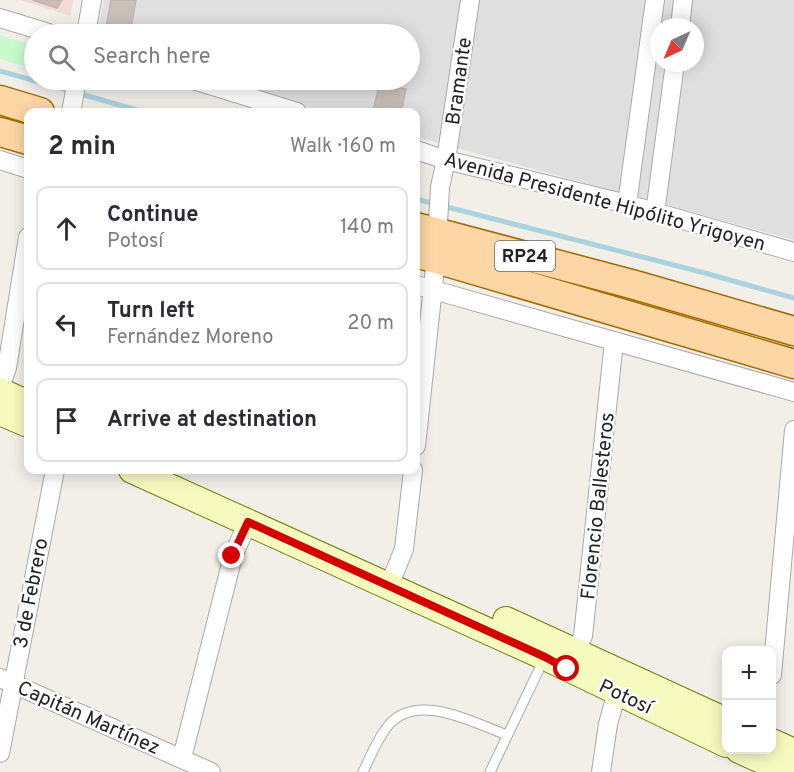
<!DOCTYPE html>
<meta charset="utf-8">
<style>
body{margin:0;font-family:Overpass,sans-serif;background:#f7f7f7;color:#2b2b33}
.controls{position:absolute;right:18px;bottom:18px;display:grid;overflow:hidden;border-radius:12px;box-shadow:0 3px 15px #0003}
.controls button{width:54px;height:54px;display:grid;place-items:center;padding:0;border:0;border-bottom:2px solid #e1e1e2;background:#fff;color:#2b2b33;font:30px sans-serif}
.compass{position:absolute;left:650px;top:18px;width:54px;height:54px;border-radius:50%;background:#fff;box-shadow:0 3px 15px #0003;rotate:224deg}
.stop{position:absolute;width:18px;height:18px;margin:-14px;border:4px solid #d40000;border-radius:50%;background:#fff}
.stop.end{background:#d40000;border-color:#fff;box-shadow:0 2px 6px #0008}
.list{margin:0;padding:0;list-style:none}
h2{display:flex;justify-content:space-between;align-items:center;height:78px;margin:0;padding:0 24px;font-size:26px}
h2 small{font-size:20px;font-weight:400;color:#7c7c81}
.list li{display:grid;grid-template-columns:39px 1fr auto;gap:18px;align-items:center;box-sizing:border-box;height:84px;margin:0 12px 12px;padding:0 12px;border:2px solid #e1e1e2;border-radius:12px}
.list b{display:block;font-size:22px;white-space:nowrap}
.list p{margin:0;font-size:20px;white-space:nowrap;color:#7c7c81}
.list em{font-size:20px;font-style:normal;color:#7c7c81}
.icon{flex:none;width:33px;height:33px;fill:none;stroke:currentColor;stroke-width:2;stroke-linecap:round;stroke-linejoin:round}
.map{position:relative;flex:none;width:794px;height:772px;overflow:hidden}
.search{position:absolute;background:#fff;box-shadow:0 3px 15px #0003;left:24px;top:24px;width:396px;height:66px;display:flex;align-items:center;gap:15px;box-sizing:border-box;padding:0 21px;border-radius:33px;color:#7c7c81;font-size:22px}
.panel{position:absolute;background:#fff;box-shadow:0 3px 15px #0003;left:24px;top:108px;width:396px;height:366px;border-radius:12px}
.map>svg:first-child{display:block}
.residential{fill:#e0dfdf;fill-rule:evenodd}
.commercial{fill:#f2dad9}
.park{fill:#c8facc}
.lines{fill:none;stroke-linecap:round;stroke-linejoin:round}
.stream{stroke:#aad3df;stroke-width:5}
.building{fill:#c7bfb8;stroke:#c4b6ab;stroke-width:1.5}
.service-casing{stroke:#a9a9a9;stroke-width:11}
.minor-casing{stroke:#a9a9a9;stroke-width:20}
.secondary-casing{stroke:#707d05;stroke-width:28}
.primary-casing{stroke:#a06b00;stroke-width:31}
.service{stroke:#fff;stroke-width:9}
.minor{stroke:#fff;stroke-width:18}
.secondary{stroke:#f7fabf;stroke-width:26}
.primary{stroke:#fcd6a4;stroke-width:28}
.route{stroke:#d40000;stroke-width:8}
.labels{text-anchor:middle;stroke-width:5;stroke-linejoin:round;paint-order:stroke}
.shield{fill:#fff;stroke:#646464;stroke-width:1.5}
.shield-label{font-size:18px;font-weight:bold;fill:#222}
.street-label{font-size:20px;fill:#222;stroke:#fff}
</style>
<div class="map">
<svg width="794" height="772" viewBox="0 0 794 772">
<rect width="100%" height="100%" fill="#f2efe9"/>
<!-- residential -->
<path class="residential" d="M104 0H794V240L416 137V112H327L207 80H410V34H97ZM659 27H695V63H659Z"/>
<!-- commercial -->
<polygon class="commercial" points="20,0 73,0 70,16"/>
<!-- park -->
<polygon class="park" points="0,35 34,46 34,69 0,59"/>
<g class="lines">
<!-- stream -->
<g class="stream">
<polyline points="0,71 144,112"/>
<polyline points="416,199 705,273 794,298"/>
</g>
</g>
<!-- building -->
<g class="building">
<polygon points="32,0 62,0 57,8"/>
<polygon points="111,0 136,0 130,34 111,33 106,28"/>
<polygon points="379,84 406,89 401,112 373,112"/>
</g>
<g class="lines">
<defs>
<g id="service">
<path d="M363 772C370 757 377 740 387 727 415 690 474 723 507 735"/>
<polyline points="490,772 544,659"/>
</g>
<g id="minor">
<polyline points="0,18 52,34"/>
<polyline points="680,27 683,0"/>
<polyline points="86,34 92,0"/>
<polyline points="193,80 297,112"/>
<polyline points="71,112 77,80"/>
<polyline points="416,150 446,160 627,204 794,252"/>
<polyline points="0,160 28,169"/>
<polyline points="627,204 655,0"/>
<polyline points="655,213 675,63"/>
<polyline points="416,285 794,392"/>
<polyline points="0,387 7,368 28,237"/>
<polyline points="416,446 436,259 440,187 446,160 470,0"/>
<polyline points="389,586 404,549 413,470"/>
<polyline points="570,662 583,636 584,627 614,341"/>
<polyline points="772,675 794,430"/>
<polyline points="0,678 211,772"/>
<polyline points="0,753 55,470"/>
<polyline points="182,758 233,556 248,522"/>
<polyline points="601,772 608,724 617,692"/>
</g>
<g id="secondary">
<polyline points="0,391 28,404"/>
<polyline points="0,412 28,424"/>
<polyline points="132,470 545,657 726,744"/>
<polyline points="506,620 726,721"/>
<polyline points="772,742 794,752"/>
<polyline points="739,750 788,772"/>
</g>
<g id="primary">
<polyline points="0,100 40,112"/>
<polyline points="0,132 28,140"/>
<polyline points="416,227 635,285 794,331"/>
<polyline points="416,253 794,364"/>
</g>
</defs>
<!-- service casing -->
<use href="#service" class="service-casing"/>
<!-- minor casing -->
<use href="#minor" class="minor-casing"/>
<!-- secondary casing -->
<use href="#secondary" class="secondary-casing"/>
<!-- primary casing -->
<use href="#primary" class="primary-casing"/>
<!-- service -->
<use href="#service" class="service"/>
<!-- minor -->
<use href="#minor" class="minor"/>
<!-- secondary -->
<use href="#secondary" class="secondary"/>
<!-- primary -->
<use href="#primary" class="primary"/>
</g>
<g class="lines">
<!-- route -->
<polyline class="route" points="232,556 248,522 545,657 567,669"/>
</g>
<g class="labels">
<!-- shield labels -->
<rect class="shield" x="495" y="241" width="60" height="30" rx="4.5"/>
<g class="shield-label">
<text x="525" y="262">RP24</text>
</g>
<!-- street labels -->
<g class="street-label">
<text transform="translate(458 81) rotate(-82)" y="7">Bramante</text>
<text transform="translate(605 201) rotate(15)" y="7">Avenida Presidente Hipólito Yrigoyen</text>
<text transform="translate(597 506) rotate(-84)" y="7">Florencio Ballesteros</text>
<text transform="translate(30 593) rotate(-79)" y="7">3 de Febrero</text>
<text transform="translate(626 696) rotate(25)" y="7">Potosí</text>
<text transform="translate(89 717) rotate(24)" y="7">Capitán Martínez</text>
</g>
</g>
</svg>
<div class="controls">
<button>+</button>
<button>−</button>
</div>
<svg class="compass" viewBox="-18 -18 36 36"><path d="M0-13l5 13h-10z" fill="#e53935"/><path d="M0 13l5-13h-10z" fill="#7c7c81"/></svg>
<div class="stop" style="left:567px;top:669px"></div>
<div class="stop end" style="left:232px;top:556px"></div>
<div class="search"><svg class="icon" aria-label="search" viewBox="0 0 24 24"><circle cx="10" cy="10" r="6"/><path d="M15 15l6 6"/></svg>Search here</div>
<section class="panel">
<h2>2 min<small>Walk · 160 m</small></h2>
<ul class="list">
<li><svg class="icon" aria-label="ahead" viewBox="0 0 24 24"><path d="M12 20V5M6 11l6-6 6 6"/></svg><div><b>Continue</b><p>Potosí</p></div><em>140 m</em></li>
<li><svg class="icon" aria-label="left" viewBox="0 0 24 24"><path d="M17 20v-9H6M10 6l-5 5 5 5"/></svg><div><b>Turn left</b><p>Fernández Moreno</p></div><em>20 m</em></li>
<li><svg class="icon" aria-label="arrive" viewBox="0 0 24 24"><path d="M6 21V4h12l-3 4 3 4H6"/></svg><div><b>Arrive at destination</b></div></li>
</ul>
</section>
</div>
